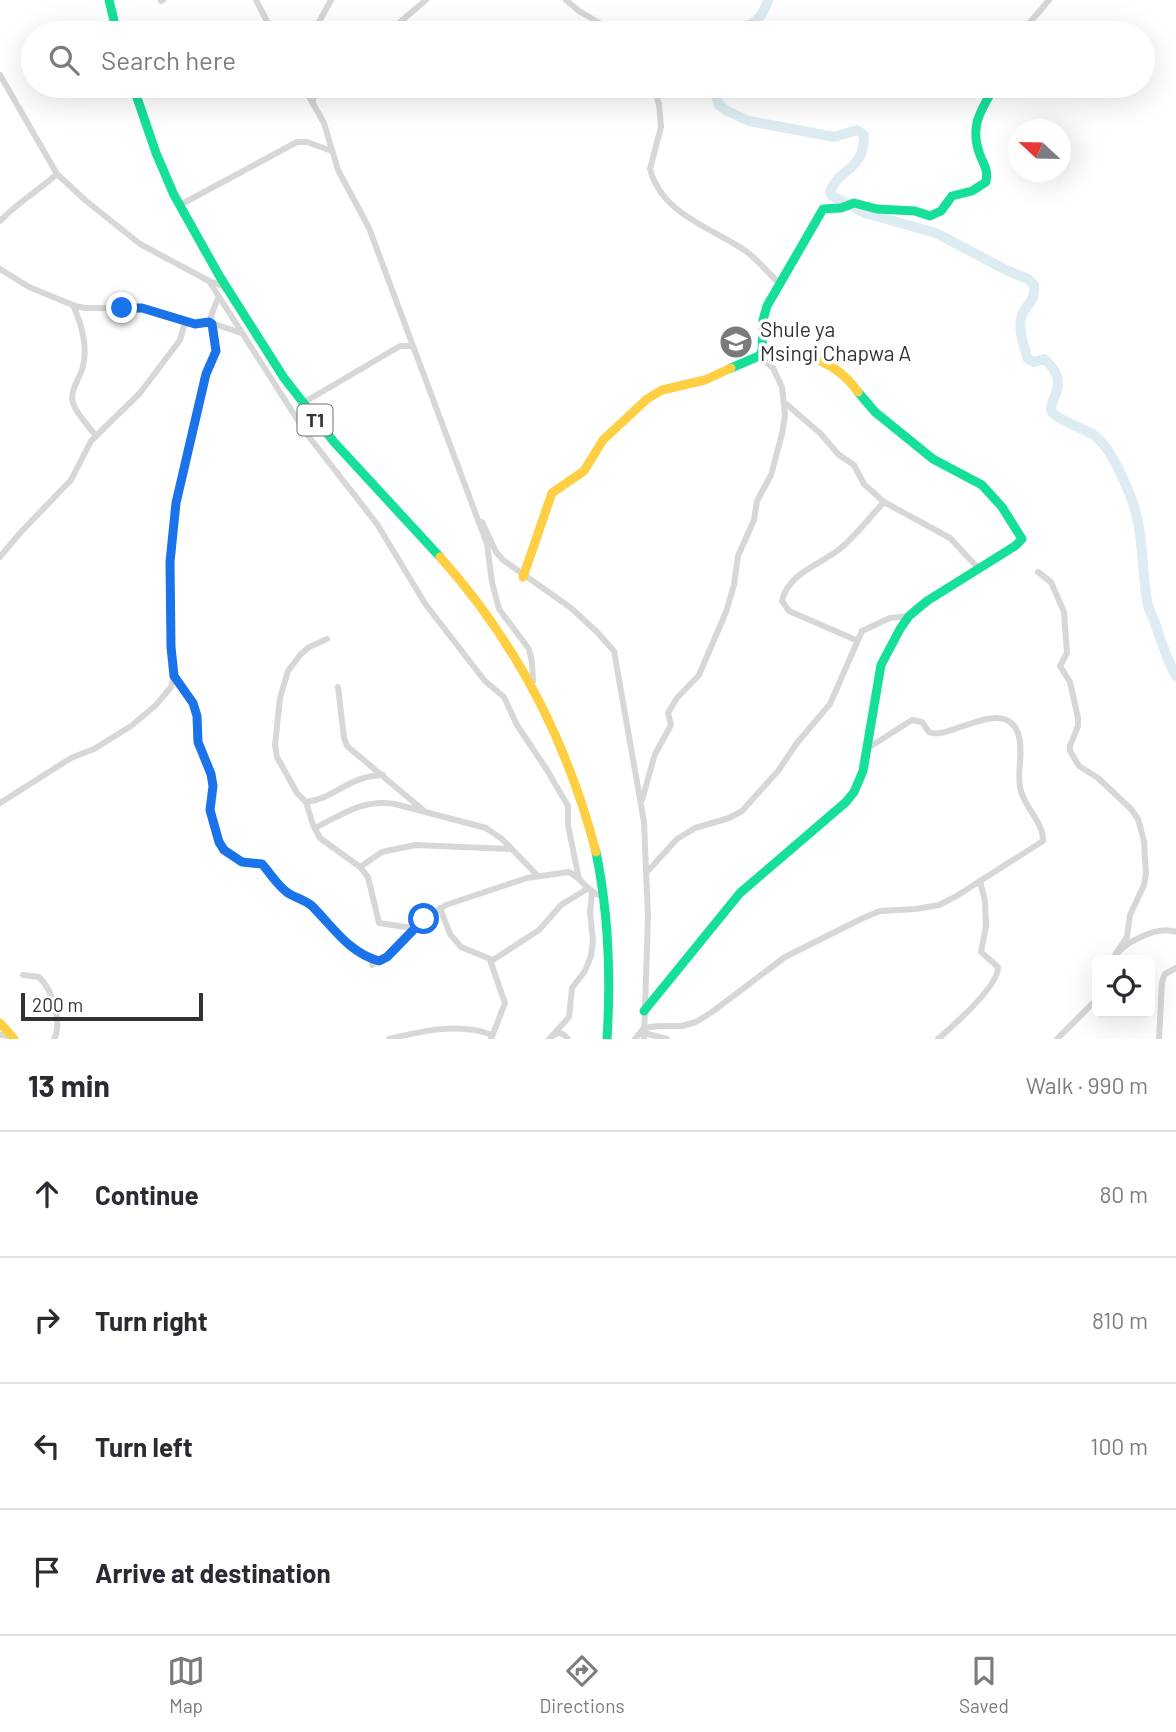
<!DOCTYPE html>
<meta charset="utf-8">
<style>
body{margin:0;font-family:Barlow,sans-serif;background:#f2f2f3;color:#2b2b33}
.controls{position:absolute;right:21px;bottom:21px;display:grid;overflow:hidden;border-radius:10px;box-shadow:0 7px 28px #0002}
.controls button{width:63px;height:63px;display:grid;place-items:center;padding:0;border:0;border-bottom:2px solid #e1e1e2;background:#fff;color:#2b2b33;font:35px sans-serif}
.compass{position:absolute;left:1008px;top:119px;width:63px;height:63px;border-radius:50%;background:#fff;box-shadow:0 7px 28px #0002;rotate:292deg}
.scale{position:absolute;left:21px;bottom:18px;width:182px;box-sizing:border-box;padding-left:7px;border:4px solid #333;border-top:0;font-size:19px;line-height:24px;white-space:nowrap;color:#333;-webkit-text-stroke:5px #fff;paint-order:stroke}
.stop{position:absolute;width:21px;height:21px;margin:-16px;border:5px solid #1a73e8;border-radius:50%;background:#fff}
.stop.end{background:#1a73e8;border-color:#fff;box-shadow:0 2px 7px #0008}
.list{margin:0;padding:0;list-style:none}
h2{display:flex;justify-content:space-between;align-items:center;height:91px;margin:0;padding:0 28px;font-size:30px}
h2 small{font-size:23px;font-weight:400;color:#7c7c81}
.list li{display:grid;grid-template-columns:46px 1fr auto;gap:21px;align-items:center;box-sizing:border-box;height:126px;padding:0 28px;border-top:2px solid #e1e1e2}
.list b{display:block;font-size:26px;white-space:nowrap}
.list em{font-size:23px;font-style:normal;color:#7c7c81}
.icon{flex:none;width:38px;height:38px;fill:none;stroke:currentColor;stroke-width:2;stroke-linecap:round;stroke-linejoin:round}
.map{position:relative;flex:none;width:1176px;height:1039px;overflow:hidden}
.search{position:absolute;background:#fff;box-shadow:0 7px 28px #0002;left:21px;right:21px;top:21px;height:77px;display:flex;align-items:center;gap:18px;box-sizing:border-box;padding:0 24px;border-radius:38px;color:#7c7c81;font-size:26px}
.sheet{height:595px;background:#fff}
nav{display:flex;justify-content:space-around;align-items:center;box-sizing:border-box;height:98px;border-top:2px solid #e1e1e2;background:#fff;font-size:19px;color:#7c7c81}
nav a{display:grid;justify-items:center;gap:4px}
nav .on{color:#7a7a7a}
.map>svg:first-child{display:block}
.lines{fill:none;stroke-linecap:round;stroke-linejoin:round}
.river{stroke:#ddebf3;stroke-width:10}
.street{stroke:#d7d7d7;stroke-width:6}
.fast{stroke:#16e098;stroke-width:9}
.slow{stroke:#ffcf43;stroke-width:9}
.route{stroke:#1a73e8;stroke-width:9}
.labels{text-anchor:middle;stroke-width:7;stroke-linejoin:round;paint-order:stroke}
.shield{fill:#fff;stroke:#707070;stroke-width:2}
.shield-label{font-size:19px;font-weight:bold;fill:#333}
.poi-label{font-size:21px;fill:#333;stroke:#fff;text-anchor:start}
</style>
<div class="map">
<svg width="1176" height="1039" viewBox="0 0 1176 1039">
<rect width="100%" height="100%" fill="#fff"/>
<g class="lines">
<!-- river -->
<g class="river">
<path d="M723 33 733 26C753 28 762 19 768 0"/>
<path d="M721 86 717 99 719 105 727 111 749 121 834 137 857 130 864 135C865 171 838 168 830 192L832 196 865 213 936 233 1006 270 1028 279 1034 285C1035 303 1028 301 1022 315 1017 327 1024 348 1028 359L1034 362 1044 359C1074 384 1046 400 1052 412 1056 419 1085 429 1094 435 1111 448 1122 476 1130 495 1144 529 1141 565 1147 601 1148 610 1154 618 1156 626 1162 643 1167 660 1176 676"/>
</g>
<!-- street -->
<g class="street">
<polyline points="256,0 273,33"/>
<polyline points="566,0 579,11 616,33"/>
<polyline points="161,1 163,0"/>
<polyline points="313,33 331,0"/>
<polyline points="383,33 393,28 426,0"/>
<polyline points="1021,33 1049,0"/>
<polyline points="0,75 57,174 85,200 140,244 209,281 226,287"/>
<polyline points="303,86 324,123 338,170 369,228 487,544 492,582 499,609 529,649 532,662 533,681"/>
<path d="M653 86 659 104 661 127 650 169C662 215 713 228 747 252 759 261 767 272 778 282"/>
<polyline points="313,100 317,86"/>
<polyline points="180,205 297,142 307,142 332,151"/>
<path d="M0 221C17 203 39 190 57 174"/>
<polyline points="0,269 29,287 75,306 85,308 142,308 185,322 195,324 206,321 241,333"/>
<polyline points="209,281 306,433 377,524 426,605 485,681 504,697 517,725 547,770 568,806 568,825 579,879"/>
<path d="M73 305C81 323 88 346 83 366 81 376 72 387 72 398 73 411 88 425 96 436"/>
<polyline points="303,403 400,346 412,346"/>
<polyline points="785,403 820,433 839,455 854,465 864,484 884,502 950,538 979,569"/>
<polyline points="482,522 496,552 503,560 571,608 597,632 614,651 644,822 648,917 644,1039"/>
<polyline points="0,557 20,533 71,480 91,441 140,393 180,340 185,322"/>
<polyline points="1038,572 1051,582 1064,612 1067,653 1060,666 1070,682 1078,718 1078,726 1070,746 1070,751 1079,766 1098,778 1131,809 1138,819 1144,841 1146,874 1144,885 1130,915 1127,937 1115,955"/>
<path d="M327 639 309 647 300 655 288 671 280 698 275 745 277 757 297 793 306 802C334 799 348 776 383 775"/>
<path d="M856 640 789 611 782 601C788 572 823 564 842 547 857 534 870 517 884 502"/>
<path d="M174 676 190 697 196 712 198 742 211 774 213 786 210 810 219 842 224 850 242 862 262 864C271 874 277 885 288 893 296 898 305 900 312 906 333 927 349 954 379 961"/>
<polyline points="338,687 344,738 347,746 423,810"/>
<polyline points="642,800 655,754 671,725 668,713 677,698 699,675 726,612 734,585 738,556 754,520 757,501 771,475 782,434 785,415 782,387 773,368 759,356"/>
<polyline points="306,802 313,825 320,838 360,867 368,877 379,923 413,928"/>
<polyline points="0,803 71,758 94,749 131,726 156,705 171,687 174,676 170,636 170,562 176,503 206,374 216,351 211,316 218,298"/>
<path d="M315 828C343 814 362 799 395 804L486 828 502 839 538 876"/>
<polyline points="360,867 382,852 415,845 511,849"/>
<polyline points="646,873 677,839 695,828 729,818 742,811 778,771 797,743 830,704 862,631 890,618 909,616"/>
<polyline points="440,908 450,934 461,947 493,960 539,930 561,905 587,889"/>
<polyline points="490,960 505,1003 491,1039"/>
<path d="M1113 960C1121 943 1158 925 1176 932"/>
<path d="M372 965 394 951 413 928 446 905 527 878 569 872C583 879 586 891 603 897"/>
<path d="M23 975 39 977C52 989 63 1023 54 1039"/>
<polyline points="644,1033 667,1039"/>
<polyline points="0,1035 11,1036"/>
<polyline points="552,1036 569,1017 572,988 585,971 591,956 593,941 590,912 592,893"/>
<path d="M389 1039C421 1031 461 1022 492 1035"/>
<path d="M549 1039C556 1032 562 1031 568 1039"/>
<path d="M635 1039 644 1028 658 1026H682L696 1022 712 1012 785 957 863 918 880 911 916 909 939 905 955 897 1043 841C1044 822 1023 807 1020 787 1017 769 1024 751 1018 733 1004 695 947 742 929 732L922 722 912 720 868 748"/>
<path d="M938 1039C953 1026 999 986 998 967L981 952 986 926 985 901 980 881"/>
<polyline points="1057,1039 1097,999"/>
<polyline points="1159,1039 1162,982 1165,974 1176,968"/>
</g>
<!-- fast -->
<g class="fast">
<polyline points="109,0 117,33"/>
<polyline points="133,86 156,153 174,195 220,277 284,378 334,442 440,557"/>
<path d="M731 368 759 356 762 351 763 320 767 306 823 209 841 208 854 203 877 209 915 211 930 216 941 211 952 196 972 191 986 182C988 168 985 168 980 155 969 126 981 110 995 86"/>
<path d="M596 852C609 915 611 975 607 1039"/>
<polyline points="644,1011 740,893 846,802 854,792 863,771 881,665 900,629 909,616 927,601 1015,546 1022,539 1002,507 982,485 933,459 875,412 858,392"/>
</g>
<!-- slow -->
<g class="slow">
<path d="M765 349C805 355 833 357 858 392"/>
<path d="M440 557C517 643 567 741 596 852"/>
<polyline points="523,577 552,493 584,471 603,440 647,399 662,390 705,380 731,368"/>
<polyline points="0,1023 14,1039"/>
</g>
</g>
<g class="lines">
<!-- route -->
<path class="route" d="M122 308H142L195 324 209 322 212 324 216 351 206 374 176 503 170 562 171 647 174 676 193 703 197 716 198 742 211 774 213 786 210 810 219 842 224 850 242 862 262 864C271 874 277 885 288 893 296 898 305 900 312 906 333 927 349 953 379 961L387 957 424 919"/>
</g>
<!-- icons -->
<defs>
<symbol id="school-disc" viewBox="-11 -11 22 22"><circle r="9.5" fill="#7a7a7a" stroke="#fff"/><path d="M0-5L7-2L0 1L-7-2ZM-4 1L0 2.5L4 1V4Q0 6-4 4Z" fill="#fff"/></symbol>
</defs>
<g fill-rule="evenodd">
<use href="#school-disc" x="717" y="323" width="38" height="38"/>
</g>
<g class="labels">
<!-- shield labels -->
<rect class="shield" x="297.5" y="404.5" width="35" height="31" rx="5"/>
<g class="shield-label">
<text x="315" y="427">T1</text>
</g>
<!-- poi labels -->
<g class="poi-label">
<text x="760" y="337">Shule ya<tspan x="760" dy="24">Msingi Chapwa A</tspan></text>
</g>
</g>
</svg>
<div class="controls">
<button><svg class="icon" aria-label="locate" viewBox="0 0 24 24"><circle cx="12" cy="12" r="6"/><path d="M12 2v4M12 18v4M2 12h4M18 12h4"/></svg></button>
</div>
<svg class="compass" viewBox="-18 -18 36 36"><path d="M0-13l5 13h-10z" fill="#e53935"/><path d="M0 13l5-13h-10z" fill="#7c7c81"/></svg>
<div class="scale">200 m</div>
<div class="stop" style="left:424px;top:919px"></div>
<div class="stop end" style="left:122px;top:308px"></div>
<div class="search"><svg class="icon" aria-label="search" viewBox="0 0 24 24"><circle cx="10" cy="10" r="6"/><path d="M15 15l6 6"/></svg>Search here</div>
</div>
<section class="sheet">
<h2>13 min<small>Walk · 990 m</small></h2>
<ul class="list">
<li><svg class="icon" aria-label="ahead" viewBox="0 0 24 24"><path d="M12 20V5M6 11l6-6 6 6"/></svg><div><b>Continue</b></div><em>80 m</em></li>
<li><svg class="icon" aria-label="right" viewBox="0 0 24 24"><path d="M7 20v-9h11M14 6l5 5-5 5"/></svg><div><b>Turn right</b></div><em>810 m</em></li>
<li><svg class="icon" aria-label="left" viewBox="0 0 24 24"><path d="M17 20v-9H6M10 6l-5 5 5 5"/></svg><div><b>Turn left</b></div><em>100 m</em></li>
<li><svg class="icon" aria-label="arrive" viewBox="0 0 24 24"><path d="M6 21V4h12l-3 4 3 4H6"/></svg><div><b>Arrive at destination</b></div></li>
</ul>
</section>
<nav>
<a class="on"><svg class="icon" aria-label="map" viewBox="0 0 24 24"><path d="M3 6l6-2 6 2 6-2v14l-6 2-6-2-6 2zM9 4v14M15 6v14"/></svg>Map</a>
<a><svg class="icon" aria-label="directions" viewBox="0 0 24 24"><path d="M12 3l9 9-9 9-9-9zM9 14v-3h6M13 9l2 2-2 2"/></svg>Directions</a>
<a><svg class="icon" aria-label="saved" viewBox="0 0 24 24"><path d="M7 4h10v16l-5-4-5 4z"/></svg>Saved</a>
</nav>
